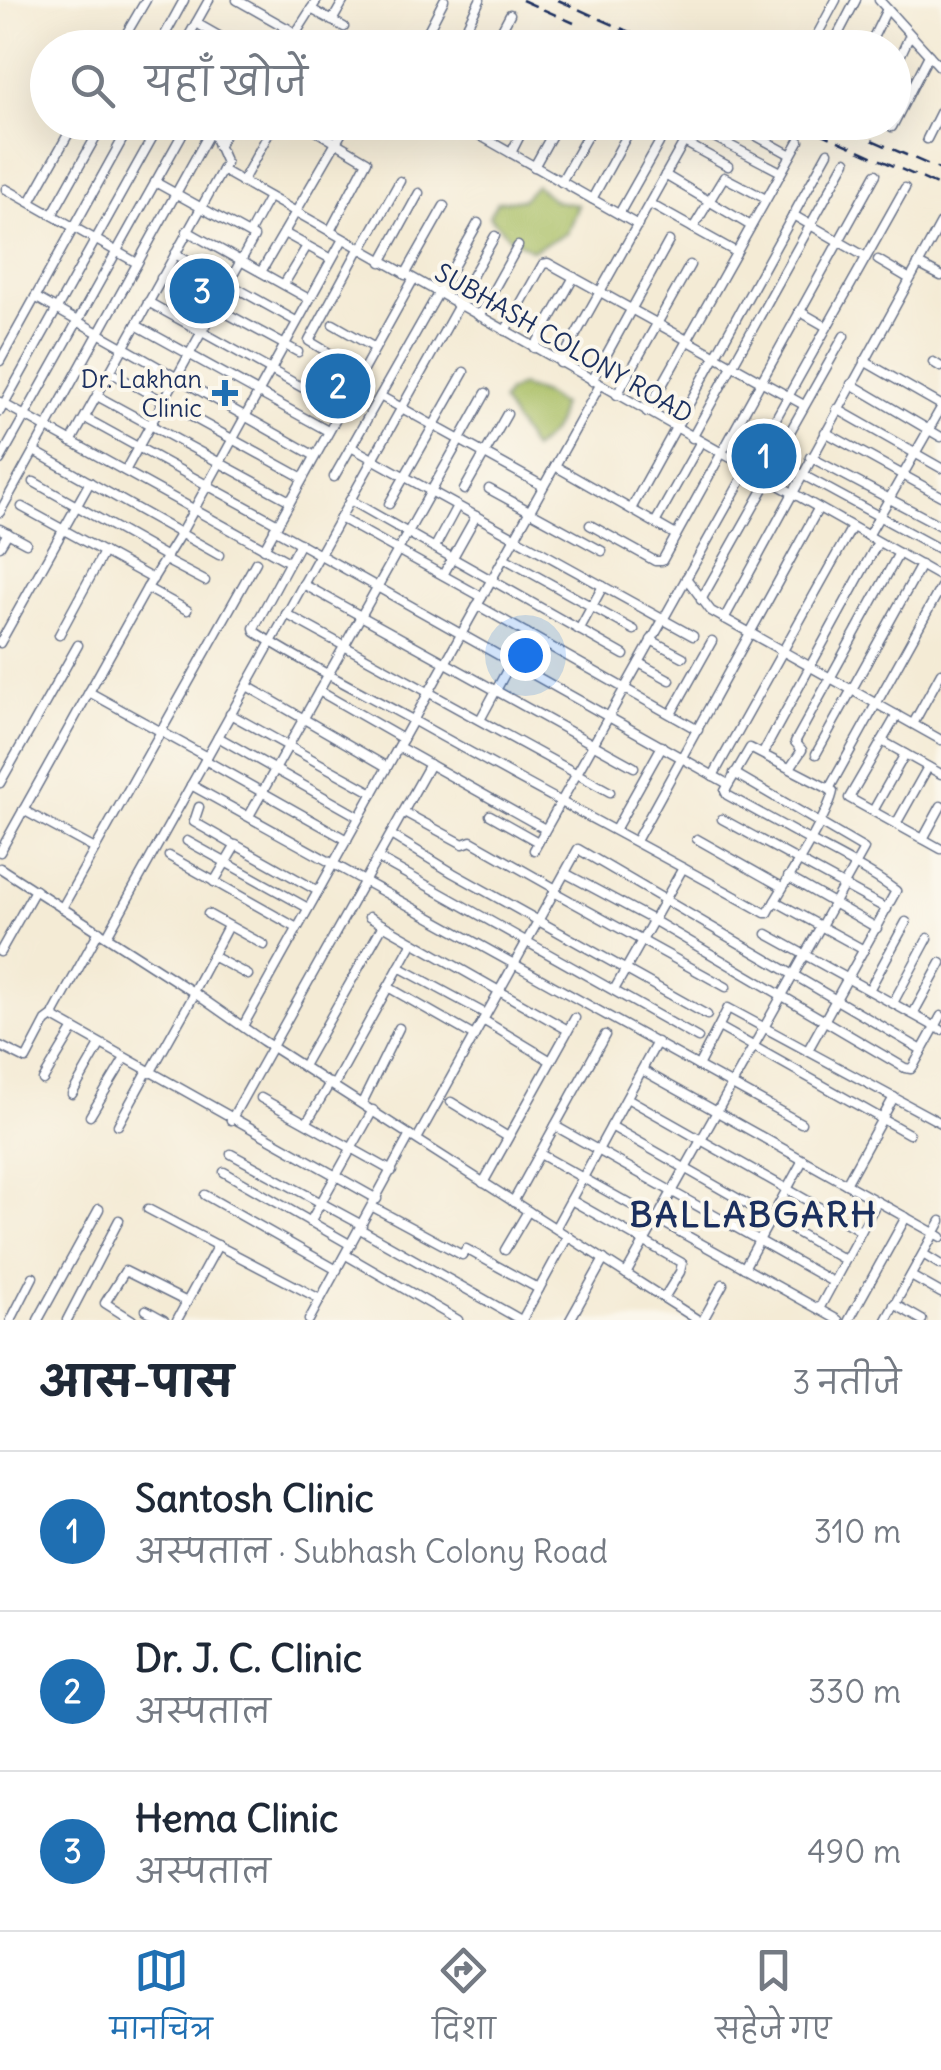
<!DOCTYPE html>
<html lang="hi">
<meta charset="utf-8">
<style>
body{margin:0;font-family:Delius,"Playpen Sans Deva",sans-serif;background:#f2f2f3;color:#1f2937}
.you{position:absolute;left:525px;top:655px;width:35px;height:35px;margin:-25px;border:8px solid #fff;border-radius:50%;background:#1a73e8;box-shadow:0 0 0 15px #1a73e833}
.badge{display:grid;place-items:center;width:65px;height:65px;border-radius:50%;background:#1f6fb2;color:#fff;font-size:32px;font-weight:700}
.pin{position:absolute;translate:-50% -50%;border:5px solid #fff;box-shadow:0 2px 10px #0006}
.list{margin:0;padding:0;list-style:none}
h2{display:flex;justify-content:space-between;align-items:center;height:130px;margin:0;padding:0 40px;font-size:42px}
h2 small{font-size:32px;font-weight:400;color:#747a83}
.list li{display:grid;grid-template-columns:65px 1fr auto;gap:30px;align-items:center;box-sizing:border-box;height:160px;padding:0 40px;border-top:2px solid #e0e1e3}
.list b{display:block;font-size:38px;white-space:nowrap}
.list p{margin:0;font-size:32px;white-space:nowrap;color:#747a83}
.list em{font-size:32px;font-style:normal;color:#747a83}
.icon{flex:none;width:55px;height:55px;fill:none;stroke:currentColor;stroke-width:2;stroke-linecap:round;stroke-linejoin:round}
.map{position:relative;flex:none;width:941px;height:1320px;overflow:hidden}
.search{position:absolute;background:#fff;box-shadow:0 10px 40px #0002;left:30px;right:30px;top:30px;height:110px;display:flex;align-items:center;gap:25px;box-sizing:border-box;padding:0 35px;border-radius:55px;color:#747a83;font-size:38px}
.sheet{height:610px;background:#fff}
nav{display:flex;justify-content:space-around;align-items:center;box-sizing:border-box;height:140px;border-top:2px solid #e0e1e3;background:#fff;font-size:28px;color:#747a83}
nav a{display:grid;justify-items:center;gap:5px}
nav .on{color:#1f6fb2}
.map>svg:first-child{display:block}
.green{fill:#a8be63;stroke:#627660;stroke-width:2.5}
.lines{fill:none;stroke-linecap:round;stroke-linejoin:round}
.minor-casing{stroke:#677188;stroke-width:11}
.minor{stroke:#fff;stroke-width:8}
.rail{stroke:#1b2f5e;stroke-width:2.5;stroke-dasharray:15 8;stroke-linecap:butt}
.poi-dot{fill:#1f6fb2;stroke:#fbf7ec;stroke-width:4}
.labels{text-anchor:middle;stroke-width:8;stroke-linejoin:round;paint-order:stroke}
.street-label{font-size:25px;fill:#1b2f5e;stroke:#fbf7ec}
.poi-label{font-size:25px;fill:#1b2f5e;stroke:#fbf7ec;text-anchor:end}
.district-label{font-size:35px;font-weight:bold;letter-spacing:2.5px;fill:#1b2f5e;stroke:#fbf7ec}
</style>
<div class="map">
<svg width="941" height="1320" viewBox="0 0 941 1320">
<rect width="100%" height="100%" fill="#fbf7ec"/>
<filter id="ink" filterUnits="userSpaceOnUse"><feTurbulence type="fractalNoise" baseFrequency=".01" numOctaves="2"/><feDisplacementMap in="SourceGraphic" scale="20" xChannelSelector="R" yChannelSelector="G"/><feConvolveMatrix kernelMatrix="1 2 1 2 8 2 1 2 1" color-interpolation-filters="sRGB"/></filter>
<filter id="wash" filterUnits="userSpaceOnUse"><feTurbulence type="fractalNoise" baseFrequency=".0048" numOctaves="4" result="noise"/><feDisplacementMap in="SourceGraphic" scale="40" xChannelSelector="R" yChannelSelector="G"/><feGaussianBlur stdDeviation="2.25" result="paint"/><feColorMatrix in="noise" values="0 0 0 0 0 0 0 0 0 0 0 0 0 0 0 0 0 1.4 0 .05"/><feComposite in="paint" operator="in"/></filter>
<g filter="url(#wash)">
<rect width="100%" height="100%" fill="#f4ebd5"/>
<!-- green -->
<g class="green">
<polygon points="536,185 555,201 578,205 567,233 532,250 509,237 489,216 497,202 523,199"/>
<path d="M520 386 544 394 561 405C558 428 550 436 533 450L502 402 507 393Z"/>
</g>
</g>
<g filter="url(#ink)">
<g class="lines">
<defs>
<g id="minor">
<polyline points="237,0 322,48"/>
<polyline points="879,0 941,68"/>
<polyline points="311,9 344,27"/>
<polyline points="332,21 344,0"/>
<polyline points="196,23 240,48"/>
<polyline points="296,33 317,0"/>
<polyline points="162,40 184,0"/>
<polyline points="118,48 146,0"/>
<polyline points="146,48 147,46"/>
<polyline points="182,48 209,0"/>
<polyline points="275,48 287,28"/>
<polyline points="419,48 444,0"/>
<polyline points="456,48 480,0"/>
<polyline points="492,48 510,14"/>
<polyline points="531,48 533,44"/>
<polyline points="810,48 836,0"/>
<polyline points="831,48 856,0"/>
<polyline points="868,48 887,9"/>
<polyline points="894,69 910,35"/>
<polyline points="301,122 367,161 330,231"/>
<polyline points="456,122 638,225"/>
<polyline points="656,122 686,138"/>
<polyline points="731,122 791,155"/>
<polyline points="693,126 781,172"/>
<polyline points="892,127 929,55"/>
<polyline points="483,137 491,122"/>
<polyline points="927,139 941,111"/>
<polyline points="684,142 728,166"/>
<polyline points="218,146 232,122"/>
<polyline points="511,153 527,122"/>
<polyline points="534,167 559,122"/>
<polyline points="222,170 941,577"/>
<polyline points="665,175 751,226"/>
<polyline points="242,182 275,122"/>
<polyline points="561,182 595,122"/>
<polyline points="6,189 137,263"/>
<polyline points="592,199 631,128"/>
<polyline points="30,202 75,122"/>
<polyline points="650,204 736,252"/>
<polyline points="619,214 659,143"/>
<polyline points="52,215 104,122"/>
<polyline points="793,215 866,257"/>
<polyline points="693,228 724,177 766,199"/>
<polyline points="187,231 309,299"/>
<polyline points="250,232 269,197"/>
<polyline points="284,233 331,259"/>
<polyline points="359,249 309,341 361,372"/>
<polyline points="361,250 400,181"/>
<polyline points="175,254 296,321"/>
<polyline points="878,260 910,279"/>
<polyline points="381,262 419,193"/>
<polyline points="918,264 941,276"/>
<polyline points="261,272 348,122"/>
<polyline points="405,275 444,206"/>
<polyline points="161,278 298,352"/>
<polyline points="284,284 307,246"/>
<polyline points="35,297 315,456"/>
<polyline points="148,302 341,409"/>
<polyline points="456,304 495,236"/>
<polyline points="799,311 827,327"/>
<polyline points="479,316 518,246"/>
<polyline points="333,324 375,348"/>
<polyline points="136,325 328,431"/>
<polyline points="505,331 543,264 548,263 804,405"/>
<polyline points="534,348 574,277"/>
<polyline points="0,361 132,122"/>
<polyline points="864,361 941,405"/>
<polyline points="933,362 941,367"/>
<polyline points="560,363 695,122"/>
<polyline points="110,372 303,478"/>
<polyline points="592,381 669,241"/>
<polyline points="851,384 941,437"/>
<polyline points="617,395 690,265"/>
<polyline points="97,396 290,501"/>
<polyline points="380,396 543,486"/>
<polyline points="0,402 289,562"/>
<polyline points="837,409 941,468"/>
<polyline points="0,411 161,122"/>
<polyline points="647,412 799,141"/>
<polyline points="85,418 278,524"/>
<polyline points="825,432 941,496"/>
<polyline points="692,438 846,161"/>
<polyline points="71,442 226,163 208,122"/>
<polyline points="351,447 693,636"/>
<polyline points="758,449 774,455 778,453 844,336"/>
<polyline points="34,451 219,555"/>
<polyline points="810,457 941,526"/>
<polyline points="0,460 189,122"/>
<polyline points="555,466 676,535"/>
<polyline points="125,471 254,237 155,182"/>
<polyline points="801,474 941,550"/>
<polyline points="334,477 478,223"/>
<polyline points="34,482 167,557"/>
<polyline points="489,489 602,551"/>
<polyline points="464,490 507,414"/>
<polyline points="350,500 624,655"/>
<polyline points="389,504 464,372"/>
<polyline points="22,507 153,579"/>
<polyline points="631,509 828,152"/>
<polyline points="0,512 211,130"/>
<polyline points="340,518 482,597"/>
<polyline points="655,523 700,443"/>
<polyline points="590,525 655,561 662,561 876,174"/>
<polyline points="0,529 26,543"/>
<polyline points="274,529 728,784"/>
<polyline points="868,536 941,408"/>
<path d="M300 543 254 628 255 632C305 664 358 690 409 718 527 785 647 847 765 913H768C783 886 829 815 833 791L750 748 725 791 727 795 798 834C830 852 867 869 896 891L808 1050"/>
<polyline points="0,546 8,533"/>
<polyline points="435,547 457,506"/>
<polyline points="264,549 413,280"/>
<polyline points="504,558 634,630"/>
<polyline points="165,560 205,581"/>
<polyline points="443,575 476,516"/>
<polyline points="686,578 711,611 941,740"/>
<polyline points="303,584 634,767"/>
<polyline points="147,588 187,610"/>
<polyline points="701,600 768,481"/>
<polyline points="477,605 698,730"/>
<polyline points="286,614 610,792"/>
<polyline points="724,619 941,223"/>
<polyline points="579,630 603,586"/>
<polyline points="59,635 104,552"/>
<polyline points="651,640 683,657"/>
<polyline points="0,643 90,482"/>
<polyline points="639,663 670,680"/>
<polyline points="247,686 387,767"/>
<polyline points="319,691 403,739"/>
<polyline points="89,692 207,757"/>
<polyline points="230,714 373,793"/>
<polyline points="671,714 712,641"/>
<polyline points="897,715 849,798 941,849"/>
<polyline points="480,720 527,633"/>
<polyline points="913,724 941,673"/>
<polyline points="218,737 359,817"/>
<polyline points="882,741 941,774"/>
<polyline points="399,747 545,829"/>
<polyline points="763,753 878,542"/>
<polyline points="816,754 921,565"/>
<polyline points="205,760 347,840"/>
<polyline points="790,768 802,750 795,742 899,553"/>
<polyline points="713,776 852,527"/>
<polyline points="0,783 78,645"/>
<polyline points="191,785 801,1123"/>
<polyline points="829,789 941,587"/>
<polyline points="199,807 194,822 234,845"/>
<polyline points="23,810 95,849"/>
<polyline points="873,811 905,754"/>
<polyline points="404,812 463,844 471,841 556,889"/>
<polyline points="490,815 538,842"/>
<polyline points="249,816 486,393"/>
<polyline points="722,819 887,909"/>
<polyline points="896,824 928,767"/>
<polyline points="615,830 662,746"/>
<polyline points="391,835 453,873 707,1015"/>
<polyline points="697,839 782,887"/>
<polyline points="923,839 941,806"/>
<polyline points="187,841 308,908"/>
<polyline points="636,841 818,509"/>
<polyline points="534,850 905,188"/>
<polyline points="0,852 147,588 181,533 343,239"/>
<polyline points="169,856 297,928"/>
<polyline points="378,858 698,1038"/>
<polyline points="0,868 193,992 263,1041 698,1320"/>
<polyline points="565,873 653,920 905,1068 911,1069 914,1065 941,1016"/>
<polyline points="788,877 877,928"/>
<polyline points="214,882 236,845 318,891"/>
<polyline points="554,892 726,987"/>
<polyline points="775,901 864,950"/>
<polyline points="62,908 256,562"/>
<polyline points="208,914 264,945"/>
<polyline points="369,917 568,1030"/>
<polyline points="99,931 54,1013 55,1018 377,1199"/>
<polyline points="767,934 941,1030"/>
<polyline points="107,936 459,305"/>
<polyline points="0,952 35,890"/>
<polyline points="212,956 248,975"/>
<polyline points="399,967 486,1014"/>
<polyline points="388,987 474,1036"/>
<polyline points="614,990 683,868"/>
<polyline points="869,990 906,922"/>
<polyline points="193,992 228,926"/>
<polyline points="893,1003 928,938"/>
<polyline points="913,1014 941,963"/>
<polyline points="483,1020 551,1061"/>
<polyline points="243,1026 600,385"/>
<polyline points="719,1027 909,1134"/>
<polyline points="0,1046 26,1059 46,1021 54,1015"/>
<polyline points="303,1066 383,925"/>
<polyline points="698,1066 728,1008 941,1123"/>
<polyline points="642,1070 941,1237"/>
<polyline points="150,1073 195,993"/>
<polyline points="43,1080 73,1030"/>
<polyline points="334,1085 413,942"/>
<polyline points="72,1094 100,1045"/>
<polyline points="261,1098 392,1171"/>
<polyline points="627,1098 861,1231"/>
<polyline points="451,1102 508,1137"/>
<polyline points="362,1103 399,1028"/>
<polyline points="90,1116 125,1058"/>
<polyline points="231,1120 430,764"/>
<polyline points="307,1122 330,1083"/>
<polyline points="118,1125 147,1072"/>
<polyline points="555,1126 833,1282"/>
<polyline points="611,1126 845,1260"/>
<polyline points="417,1139 578,849 922,1050"/>
<polyline points="231,1154 362,1225"/>
<polyline points="540,1154 838,1320"/>
<polyline points="224,1172 351,1245"/>
<polyline points="483,1183 575,1018"/>
<polyline points="846,1184 894,1097"/>
<polyline points="205,1195 337,1270"/>
<polyline points="571,1200 682,1263 680,1272 664,1298"/>
<polyline points="513,1202 605,1035"/>
<polyline points="373,1207 462,1255 466,1249 539,1289"/>
<polyline points="148,1209 320,1299"/>
<polyline points="310,1222 373,1110"/>
<polyline points="556,1227 657,1042"/>
<polyline points="360,1229 521,1320"/>
<polyline points="505,1250 528,1211"/>
<polyline points="923,1254 941,1265"/>
<polyline points="346,1255 458,1320"/>
<polyline points="744,1268 803,1160"/>
<polyline points="626,1274 864,849 734,773"/>
<polyline points="911,1276 941,1293"/>
<polyline points="894,1304 922,1320"/>
<polyline points="819,1309 877,1202"/>
<polyline points="146,1310 164,1320"/>
<polyline points="11,1320 33,1277"/>
<polyline points="38,1320 99,1209"/>
<polyline points="67,1320 119,1220"/>
<polyline points="132,1320 105,1303 125,1271 187,1302"/>
<polyline points="177,1320 218,1245"/>
<polyline points="309,1320 410,1135"/>
<polyline points="522,1320 568,1236"/>
<polyline points="570,1320 604,1259"/>
<polyline points="703,1320 723,1284"/>
<polyline points="849,1320 906,1217"/>
<polyline points="886,1320 941,1221"/>
</g>
</defs>
<!-- minor casing -->
<use href="#minor" class="minor-casing"/>
<!-- minor -->
<use href="#minor" class="minor"/>
<!-- rail -->
<g class="rail">
<polyline points="522,0 574,23"/>
<polyline points="558,0 665,48"/>
<polyline points="796,122 941,187"/>
<polyline points="851,131 941,170"/>
</g>
</g>
</g>
<!-- markers -->
<path class="poi-dot" d="M220 378h10v10h10v10h-10v10h-10v-10h-10v-10h10z"/>
<g class="labels">
<!-- street labels -->
<g class="street-label">
<text transform="translate(564 343) rotate(30)" y="9">SUBHASH COLONY ROAD</text>
</g>
<!-- poi labels -->
<g class="poi-label">
<text x="202" y="388">Dr. Lakhan<tspan x="202" dy="29">Clinic</tspan></text>
</g>
<!-- district labels -->
<g class="district-label">
<text x="754" y="1227">BALLABGARH</text>
</g>
</g>
</svg>
<div class="you"></div>
<div class="pin badge" style="left:764px;top:456px">1</div>
<div class="pin badge" style="left:338px;top:386px">2</div>
<div class="pin badge" style="left:202px;top:291px">3</div>
<div class="search"><svg class="icon" aria-label="search" viewBox="0 0 24 24"><circle cx="10" cy="10" r="6"/><path d="M15 15l6 6"/></svg>यहाँ खोजें</div>
</div>
<section class="sheet">
<h2>आस-पास<small>3 नतीजे</small></h2>
<ul class="list">
<li><span class="badge">1</span><div><b>Santosh Clinic</b><p>अस्पताल · Subhash Colony Road</p></div><em>310 m</em></li>
<li><span class="badge">2</span><div><b>Dr. J. C. Clinic</b><p>अस्पताल</p></div><em>330 m</em></li>
<li><span class="badge">3</span><div><b>Hema Clinic</b><p>अस्पताल</p></div><em>490 m</em></li>
</ul>
</section>
<nav>
<a class="on"><svg class="icon" aria-label="map" viewBox="0 0 24 24"><path d="M3 6l6-2 6 2 6-2v14l-6 2-6-2-6 2zM9 4v14M15 6v14"/></svg>मानचित्र</a>
<a><svg class="icon" aria-label="directions" viewBox="0 0 24 24"><path d="M12 3l9 9-9 9-9-9zM9 14v-3h6M13 9l2 2-2 2"/></svg>दिशा</a>
<a><svg class="icon" aria-label="saved" viewBox="0 0 24 24"><path d="M7 4h10v16l-5-4-5 4z"/></svg>सहेजे गए</a>
</nav>
